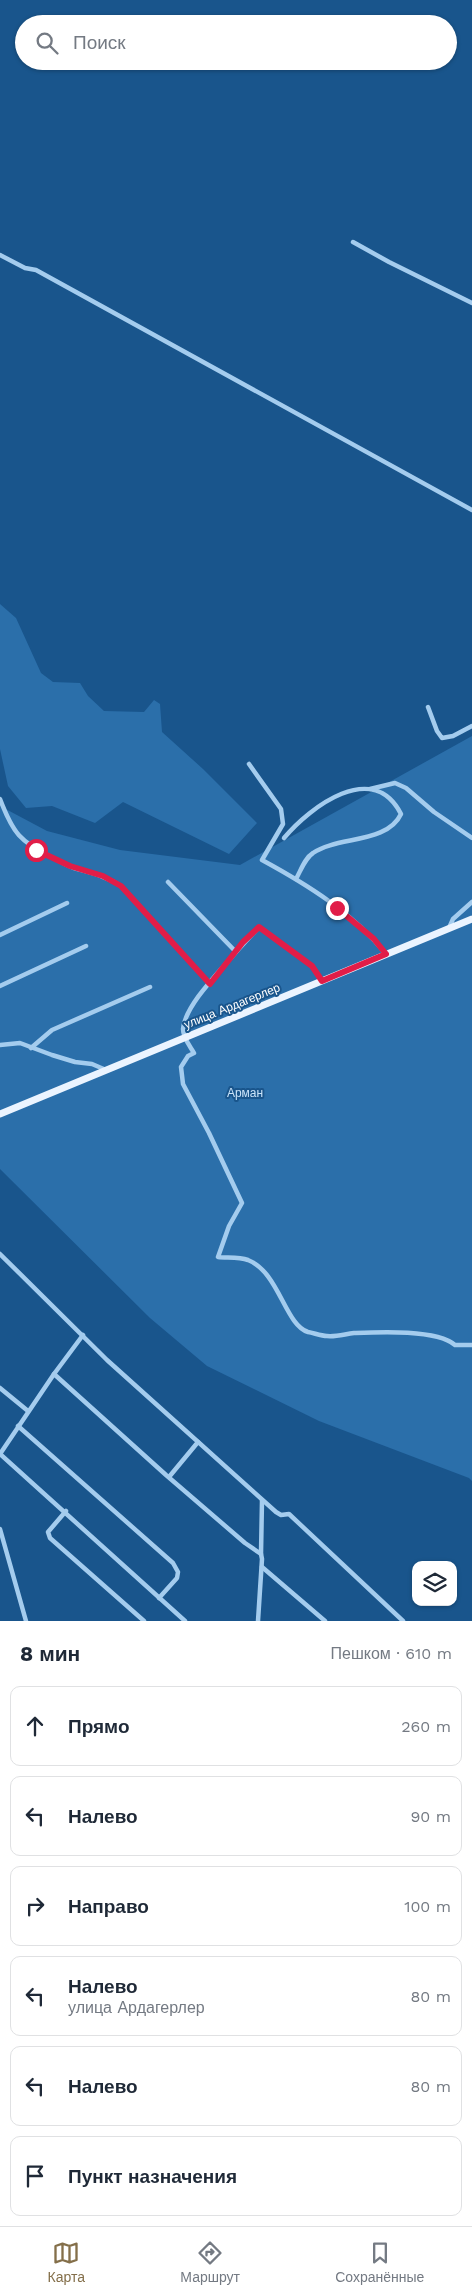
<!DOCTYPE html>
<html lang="ru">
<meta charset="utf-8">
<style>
body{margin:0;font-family:"Work Sans",sans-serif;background:#f6f6f7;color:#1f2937}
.controls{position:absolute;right:15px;bottom:15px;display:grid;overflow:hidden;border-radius:10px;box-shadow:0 1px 4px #0004}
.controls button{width:45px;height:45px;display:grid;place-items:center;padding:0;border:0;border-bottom:1px solid #e0e1e3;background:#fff;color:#1f2937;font:25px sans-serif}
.stop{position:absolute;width:15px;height:15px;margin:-11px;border:4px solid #e11d48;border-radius:50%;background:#fff}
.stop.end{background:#e11d48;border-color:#fff;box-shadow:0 1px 5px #0008}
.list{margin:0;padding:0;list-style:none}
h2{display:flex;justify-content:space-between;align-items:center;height:65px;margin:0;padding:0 20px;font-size:21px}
h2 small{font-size:16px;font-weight:400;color:#747a83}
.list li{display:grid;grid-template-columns:32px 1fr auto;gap:15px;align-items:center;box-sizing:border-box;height:80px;margin:0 10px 10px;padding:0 10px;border:1px solid #e0e1e3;border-radius:10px}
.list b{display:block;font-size:19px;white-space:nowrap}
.list p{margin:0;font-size:16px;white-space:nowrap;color:#747a83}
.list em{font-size:16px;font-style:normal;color:#747a83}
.icon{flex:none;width:28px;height:28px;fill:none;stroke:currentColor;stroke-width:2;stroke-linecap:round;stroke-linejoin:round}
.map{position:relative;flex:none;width:472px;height:1621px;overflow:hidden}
.search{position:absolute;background:#fff;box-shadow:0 1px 4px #0004;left:15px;right:15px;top:15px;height:55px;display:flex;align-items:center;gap:12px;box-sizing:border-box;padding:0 18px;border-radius:28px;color:#747a83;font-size:19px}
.sheet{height:605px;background:#fff}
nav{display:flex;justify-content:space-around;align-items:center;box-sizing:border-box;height:70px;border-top:1px solid #e0e1e3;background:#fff;font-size:14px;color:#747a83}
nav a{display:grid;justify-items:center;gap:2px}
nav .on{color:#846f4a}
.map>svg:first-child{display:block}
.green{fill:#2b6faa}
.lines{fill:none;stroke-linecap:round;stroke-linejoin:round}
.street{stroke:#a4ccee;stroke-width:4.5}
.primary{stroke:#ebf4ff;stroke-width:7}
.route{stroke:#e11d48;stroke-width:6}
.labels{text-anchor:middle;stroke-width:4;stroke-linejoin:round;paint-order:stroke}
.street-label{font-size:12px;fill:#fff;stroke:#19558c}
.park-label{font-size:12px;fill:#cae4fa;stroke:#19558c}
</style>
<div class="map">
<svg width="472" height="1621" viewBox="0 0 472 1621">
<rect width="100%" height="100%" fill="#19558c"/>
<!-- green -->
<g class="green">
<polygon points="0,604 16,618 41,673 53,682 80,683 88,696 104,711 144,712 154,700 160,704 162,732 203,769 257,823 229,854 123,802 95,823 52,806 26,808 8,786 0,749"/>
<polygon points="472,736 472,1481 469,1478 319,1421 207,1366 150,1318 0,1169 0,806 47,831 120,850 240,865"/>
</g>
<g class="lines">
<!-- street -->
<g class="street">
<polyline points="353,242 389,262 472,303"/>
<polyline points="0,255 25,268 36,270 472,510"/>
<polyline points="428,707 437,731 442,738 453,736 472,726"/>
<path d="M249 764 281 809 283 824 262 860C308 885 353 913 386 954"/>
<polyline points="370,789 395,783 406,788 434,812 472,838"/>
<path d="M0 799C13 833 20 842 53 858 60 861 66 865 74 868 91 873 106 876 121 886L210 984"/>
<path d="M284 838C310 807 373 759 401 814 387 844 337 836 313 853 305 858 301 870 296 879"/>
<path d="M168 882 236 952C221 970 185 1005 183 1029 183 1038 190 1046 194 1053L188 1056 181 1067 183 1084 209 1133 242 1203 229 1226 218 1257C227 1258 239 1257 248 1260 279 1272 285 1325 308 1332 314 1333 321 1336 327 1336 336 1337 345 1334 354 1333 377 1332 437 1329 455 1345H472"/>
<polyline points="449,928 453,919 472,902"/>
<polyline points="0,935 67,903"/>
<polyline points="236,952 259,927 312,966 322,981"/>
<polyline points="0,986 86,946"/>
<polyline points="0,1045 20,1043 52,1055 75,1062 92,1064 106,1070"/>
<polyline points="31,1048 52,1030 150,987"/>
<polyline points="0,1254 107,1360 276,1512 281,1515 289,1514 403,1621"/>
<polyline points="54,1374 166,1475 245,1543 261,1554 262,1500"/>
<polyline points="0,1388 28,1411"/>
<polyline points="18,1426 173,1563 178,1572 177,1578 159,1598"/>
<polyline points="0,1454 185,1621"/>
<polyline points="0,1454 54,1374 83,1335"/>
<polyline points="169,1477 198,1442"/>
<polyline points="66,1511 48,1532 50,1538 144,1621"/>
<polyline points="0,1529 26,1621"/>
<polyline points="262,1567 325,1621"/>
<polyline points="258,1621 262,1559 261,1554"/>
</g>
<!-- primary -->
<polyline class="primary" points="0,1114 472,919"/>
</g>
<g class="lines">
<!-- route -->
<polyline class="route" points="36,850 70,866 103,876 121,886 210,984 243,942 259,927 312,966 322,981 386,954 374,939 337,908"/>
</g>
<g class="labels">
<!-- street labels -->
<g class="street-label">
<text transform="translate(232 1006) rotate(-22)" y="4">улица Ардагерлер</text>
</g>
<!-- park labels -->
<g class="park-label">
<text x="245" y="1097">Арман</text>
</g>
</g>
</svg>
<div class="controls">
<button><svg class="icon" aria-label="layers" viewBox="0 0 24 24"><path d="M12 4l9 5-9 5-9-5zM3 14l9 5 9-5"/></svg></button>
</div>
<div class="stop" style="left:36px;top:850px"></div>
<div class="stop end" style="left:337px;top:908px"></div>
<div class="search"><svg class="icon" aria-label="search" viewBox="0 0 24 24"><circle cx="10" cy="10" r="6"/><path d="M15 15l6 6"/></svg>Поиск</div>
</div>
<section class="sheet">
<h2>8 мин<small>Пешком · 610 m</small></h2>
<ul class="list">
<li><svg class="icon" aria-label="ahead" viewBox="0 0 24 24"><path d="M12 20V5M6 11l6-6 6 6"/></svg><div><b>Прямо</b></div><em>260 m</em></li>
<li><svg class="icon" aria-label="left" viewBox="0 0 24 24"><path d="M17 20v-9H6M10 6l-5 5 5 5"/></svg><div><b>Налево</b></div><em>90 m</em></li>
<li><svg class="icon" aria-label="right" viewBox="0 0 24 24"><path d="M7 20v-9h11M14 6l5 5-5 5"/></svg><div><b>Направо</b></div><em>100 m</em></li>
<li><svg class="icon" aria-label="left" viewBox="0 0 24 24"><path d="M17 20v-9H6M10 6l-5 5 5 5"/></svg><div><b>Налево</b><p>улица Ардагерлер</p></div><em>80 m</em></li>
<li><svg class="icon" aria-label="left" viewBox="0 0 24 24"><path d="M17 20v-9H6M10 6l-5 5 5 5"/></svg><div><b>Налево</b></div><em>80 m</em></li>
<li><svg class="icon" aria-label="arrive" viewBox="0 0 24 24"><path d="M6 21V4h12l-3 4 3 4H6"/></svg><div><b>Пункт назначения</b></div></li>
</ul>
</section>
<nav>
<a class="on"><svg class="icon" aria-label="map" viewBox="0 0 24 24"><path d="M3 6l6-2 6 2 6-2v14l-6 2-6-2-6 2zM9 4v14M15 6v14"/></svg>Карта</a>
<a><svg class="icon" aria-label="directions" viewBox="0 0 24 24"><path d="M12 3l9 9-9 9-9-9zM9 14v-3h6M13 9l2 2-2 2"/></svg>Маршрут</a>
<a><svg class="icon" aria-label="saved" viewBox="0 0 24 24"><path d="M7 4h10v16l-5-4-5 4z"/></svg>Сохранённые</a>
</nav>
